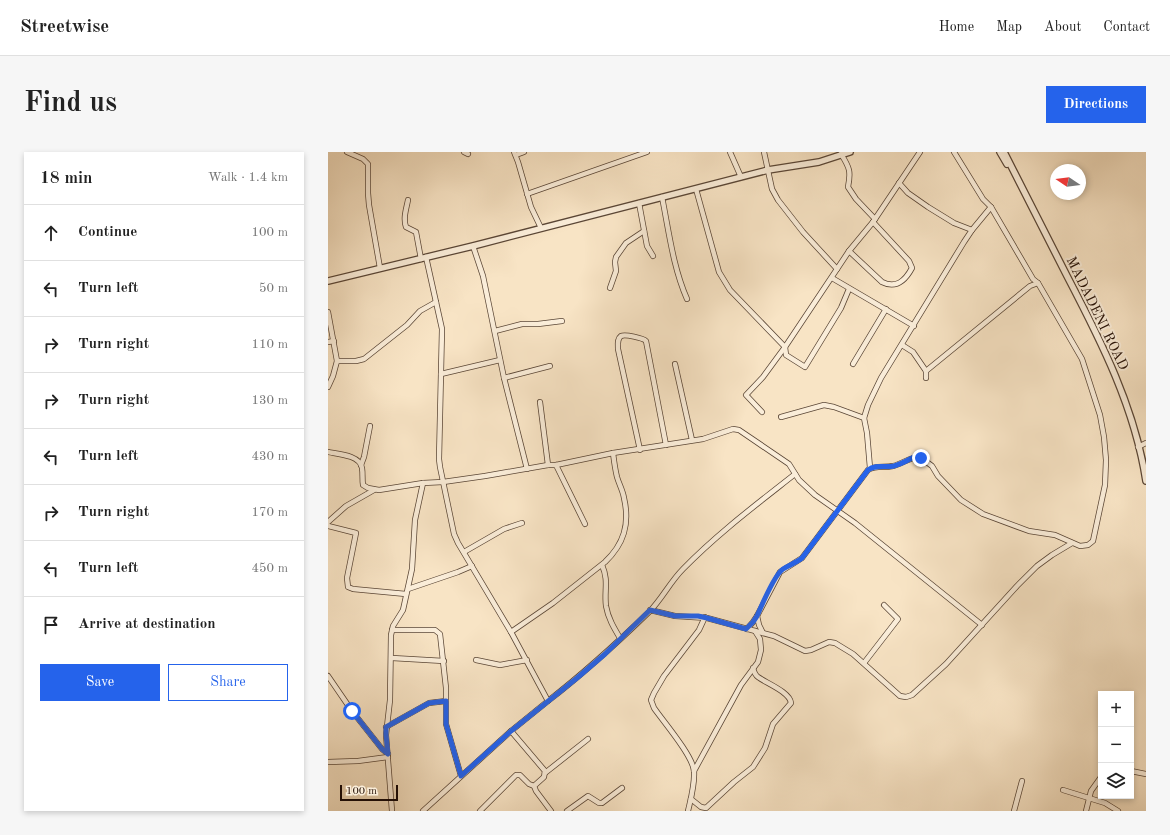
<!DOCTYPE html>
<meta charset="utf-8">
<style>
body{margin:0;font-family:"Old Standard TT",serif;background:#f6f6f6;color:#222}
.controls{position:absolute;right:12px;bottom:12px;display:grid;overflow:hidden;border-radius:0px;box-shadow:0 2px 6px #0003}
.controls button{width:36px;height:36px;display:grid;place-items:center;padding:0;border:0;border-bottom:1px solid #e0e0e0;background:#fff;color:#222;font:20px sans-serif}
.compass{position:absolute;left:722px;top:12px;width:36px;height:36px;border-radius:50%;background:#fff;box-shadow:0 2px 6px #0003;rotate:283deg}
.scale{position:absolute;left:12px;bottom:10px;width:58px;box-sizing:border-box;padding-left:4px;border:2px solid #261106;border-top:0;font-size:11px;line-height:14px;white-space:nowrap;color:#261106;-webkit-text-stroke:3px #faedd9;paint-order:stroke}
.stop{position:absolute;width:12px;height:12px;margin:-9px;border:3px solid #2563eb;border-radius:50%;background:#fff}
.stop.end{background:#2563eb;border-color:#fff;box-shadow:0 1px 4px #0008}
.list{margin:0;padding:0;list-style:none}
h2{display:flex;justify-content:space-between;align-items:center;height:52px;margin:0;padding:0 16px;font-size:17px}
h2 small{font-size:13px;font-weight:400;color:#767676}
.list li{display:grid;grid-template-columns:26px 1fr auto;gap:12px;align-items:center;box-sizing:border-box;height:56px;padding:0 16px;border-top:1px solid #e0e0e0}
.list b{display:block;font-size:15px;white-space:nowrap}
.list em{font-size:13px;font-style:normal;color:#767676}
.actions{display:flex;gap:8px;padding:12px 16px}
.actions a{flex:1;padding:9px 0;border:1px solid #2563eb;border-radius:0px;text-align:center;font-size:14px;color:#2563eb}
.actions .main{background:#2563eb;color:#fff}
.icon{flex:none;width:22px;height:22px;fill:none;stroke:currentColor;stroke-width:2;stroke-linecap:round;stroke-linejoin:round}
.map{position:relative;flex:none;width:818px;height:659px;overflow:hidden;border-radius:0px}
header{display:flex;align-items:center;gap:24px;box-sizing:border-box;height:56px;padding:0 20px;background:#fff;border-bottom:1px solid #e0e0e0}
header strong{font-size:19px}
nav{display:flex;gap:22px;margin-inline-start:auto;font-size:14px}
.intro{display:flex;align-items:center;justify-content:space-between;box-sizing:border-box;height:96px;padding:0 24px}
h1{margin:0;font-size:28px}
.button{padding:10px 18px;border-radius:0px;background:#2563eb;color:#fff;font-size:14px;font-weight:700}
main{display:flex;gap:24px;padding:0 24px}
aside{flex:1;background:#fff;border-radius:0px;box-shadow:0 2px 6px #0003}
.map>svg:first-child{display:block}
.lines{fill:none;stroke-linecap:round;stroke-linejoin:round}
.minor-casing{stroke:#5a4636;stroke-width:6}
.tertiary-casing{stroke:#5a4636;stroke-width:8}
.minor{stroke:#faedd9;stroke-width:4.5}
.tertiary{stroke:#faedd9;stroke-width:5.5}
.route{stroke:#2563eb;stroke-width:5}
.labels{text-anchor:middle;stroke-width:4;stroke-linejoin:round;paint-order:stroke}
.street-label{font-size:14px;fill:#261106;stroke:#faedd9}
</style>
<header>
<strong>Streetwise</strong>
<nav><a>Home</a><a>Map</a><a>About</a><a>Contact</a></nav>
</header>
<div class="intro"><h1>Find us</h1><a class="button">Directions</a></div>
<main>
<aside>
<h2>18 min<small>Walk · 1.4 km</small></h2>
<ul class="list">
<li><svg class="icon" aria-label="ahead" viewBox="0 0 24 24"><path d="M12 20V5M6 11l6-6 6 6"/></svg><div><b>Continue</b></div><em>100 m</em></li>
<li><svg class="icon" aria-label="left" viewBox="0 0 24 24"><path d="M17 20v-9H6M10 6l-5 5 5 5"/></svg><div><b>Turn left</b></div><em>50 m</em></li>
<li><svg class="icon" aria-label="right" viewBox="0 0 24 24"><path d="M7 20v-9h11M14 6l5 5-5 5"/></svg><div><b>Turn right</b></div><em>110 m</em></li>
<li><svg class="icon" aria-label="right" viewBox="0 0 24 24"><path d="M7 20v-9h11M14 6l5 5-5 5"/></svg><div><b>Turn right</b></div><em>130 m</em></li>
<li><svg class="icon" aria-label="left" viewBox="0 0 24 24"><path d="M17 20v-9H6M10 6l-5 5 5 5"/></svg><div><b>Turn left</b></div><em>430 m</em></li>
<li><svg class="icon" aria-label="right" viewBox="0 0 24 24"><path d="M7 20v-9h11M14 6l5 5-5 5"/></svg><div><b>Turn right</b></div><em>170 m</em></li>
<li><svg class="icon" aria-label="left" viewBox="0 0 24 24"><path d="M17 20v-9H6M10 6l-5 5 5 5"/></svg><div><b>Turn left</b></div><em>450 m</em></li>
<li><svg class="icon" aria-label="arrive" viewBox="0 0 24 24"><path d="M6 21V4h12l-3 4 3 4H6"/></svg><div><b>Arrive at destination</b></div></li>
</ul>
<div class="actions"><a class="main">Save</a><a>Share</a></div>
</aside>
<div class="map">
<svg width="818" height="659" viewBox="0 0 818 659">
<rect width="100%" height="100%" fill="#f8e4c5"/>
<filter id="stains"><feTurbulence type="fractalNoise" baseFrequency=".005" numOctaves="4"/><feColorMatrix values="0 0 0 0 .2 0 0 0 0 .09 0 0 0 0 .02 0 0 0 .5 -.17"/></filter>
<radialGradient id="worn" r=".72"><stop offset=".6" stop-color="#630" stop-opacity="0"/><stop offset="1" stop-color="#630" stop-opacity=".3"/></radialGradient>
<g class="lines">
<defs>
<g id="minor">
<polyline points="19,0 35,7 40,12 40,41 41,53 52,116"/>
<polyline points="136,0 140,2"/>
<polyline points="186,0 190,10 203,55 213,76"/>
<polyline points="402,0 413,25"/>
<polyline points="436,0 444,37 450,48 475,80 509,117"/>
<path d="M513 2C522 16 523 20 520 35L528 47 547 67"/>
<polyline points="188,3 196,0"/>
<polyline points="571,31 580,41 600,55 626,71 644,78"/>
<polyline points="368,37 391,120 402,138 457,195 458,203 477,215 513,156 521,137"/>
<polyline points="199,42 319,0"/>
<path d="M334 45C341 80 345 115 359 147"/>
<path d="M80 48C78 58 75 66 78 75L88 80 93 107"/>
<polyline points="311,51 319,94 325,104"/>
<polyline points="145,94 155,124 176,226 199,317"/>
<path d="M521 99 554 130C568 137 577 129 584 116L581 109 545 70"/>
<polyline points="504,126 586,174"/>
<polyline points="282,136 288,119 287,110 288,105 298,91 316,79"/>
<polyline points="0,160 9,209 5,224 0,235"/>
<polyline points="167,179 194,172 210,172 234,169"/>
<polyline points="0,190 6,189"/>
<polyline points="574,193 585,200 598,219"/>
<polyline points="9,209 28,209 36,207 79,173 92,159 108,150"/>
<polyline points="347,212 364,288"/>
<polyline points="525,212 558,157"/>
<polyline points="113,222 172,208"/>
<polyline points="176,226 222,214"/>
<polyline points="598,226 598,219 702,134 710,131"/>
<polyline points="212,250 220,313"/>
<polyline points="434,260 418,243 435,225 457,195 521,99 545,70 592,0"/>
<polyline points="453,265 496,253 506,255 536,266 539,281 542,316"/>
<polyline points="536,266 540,253 553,226 636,90 644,78 663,55"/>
<polyline points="810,295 818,291"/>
<path d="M312 298 290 197C290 192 289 187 293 184 297 182 315 186 318 189L338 293"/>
<path d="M0 300C10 302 32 303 34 316 35 322 34 327 35 333L40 336 51 338 95 331 115 330 157 324 220 313H228L285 301 375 287 405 277 411 278 461 312 471 328 487 343 527 371 654 473"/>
<polyline points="33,313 36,305 42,274"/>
<polyline points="228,313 257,372"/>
<polyline points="0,370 18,354 46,338"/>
<polyline points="0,374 28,381 19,426 20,435 25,437 78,442"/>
<polyline points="136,400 176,377 194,371"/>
<path d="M274 413C281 429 276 438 278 454 280 466 286 476 292 486"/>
<polyline points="80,437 130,420 144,414"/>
<polyline points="322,458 347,464 379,466 446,484 477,499 483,498 501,490 507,491 525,502 572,544 578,545 584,543 618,512 689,434 709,414 724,403 744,391"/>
<polyline points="429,464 431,473 435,481"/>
<path d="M419 477 425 470 429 464 452 420 474 406 540 318C548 313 556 316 565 314 574 312 584 304 592 305L604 314 610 324 633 348 655 362 701 379 727 383 752 394 760 393 765 389 777 333 778 308 776 285 772 263 754 207 710 131 705 127 663 55 655 47 626 0"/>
<polyline points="64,478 107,478 112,482 118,536 118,572 133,624"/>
<path d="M183 480 225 451 277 410C296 392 302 372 296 346 295 339 291 332 289 325 287 317 286 309 285 301"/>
<polyline points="64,506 116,509"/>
<polyline points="148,508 172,513 199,508"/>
<polyline points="536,511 570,467 556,453"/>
<polyline points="0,524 24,559 54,597 60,602"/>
<path d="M220 549C256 521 289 491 321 460 334 447 342 430 355 417 389 382 429 352 467 322"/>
<polyline points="58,575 101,551 118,549"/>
<polyline points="183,579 217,619 216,625 206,634 208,639 223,659"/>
<polyline points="0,610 30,609 60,605"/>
<polyline points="366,619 413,533 430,510 433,498 432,487 427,479"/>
<polyline points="803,619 818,622"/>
<polyline points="217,621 260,587"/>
<polyline points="735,638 777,651 790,659"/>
<path d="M363 647 373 655 378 656 406 630 425 615 437 596 445 572 463 551C462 540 438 531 430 525 427 523 426 520 425 516"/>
<polyline points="64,659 58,583 62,548 63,483 65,474 75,458 84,417 87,368 95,331"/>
<polyline points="95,659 183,579 220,549 183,480 130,391 126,382 112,315 111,307 114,177 98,105"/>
<polyline points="152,659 188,623 192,623 201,632 206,634"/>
<polyline points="239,659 260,644 271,651 274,651 294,636"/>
<path d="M360 659C363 646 367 632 366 619 365 604 335 569 326 556L323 548 326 541 336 524 371 478 377 465"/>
<polyline points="686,659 694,629"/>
<polyline points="758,659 763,639 773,625"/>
</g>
<g id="tertiary">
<polyline points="672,0 679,12"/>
<path d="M676 0C697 42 718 83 739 124 773 189 807 256 818 329"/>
<polyline points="0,129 145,94 440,18 491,10 522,0"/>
</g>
</defs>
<!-- minor casing -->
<use href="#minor" class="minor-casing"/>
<!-- tertiary casing -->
<use href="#tertiary" class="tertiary-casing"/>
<!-- minor -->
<use href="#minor" class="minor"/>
<!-- tertiary -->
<use href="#tertiary" class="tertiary"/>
</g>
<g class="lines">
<!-- route -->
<path class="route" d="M24 559 54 597 60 602 58 583V575L101 551 118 549V572L133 624 183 579 249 526 277 502 322 458 347 464H370L379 466 418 477 425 470 429 464C434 453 446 423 455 417 461 413 468 411 474 406L540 318C548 312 557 316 566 314 574 312 580 308 588 304L593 306"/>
</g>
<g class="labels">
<!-- street labels -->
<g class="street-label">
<text transform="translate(770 161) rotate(64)" y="5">MADADENI ROAD</text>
</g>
</g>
<rect width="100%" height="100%" filter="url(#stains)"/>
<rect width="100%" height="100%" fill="url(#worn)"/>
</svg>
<div class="controls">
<button>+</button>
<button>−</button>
<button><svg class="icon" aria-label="layers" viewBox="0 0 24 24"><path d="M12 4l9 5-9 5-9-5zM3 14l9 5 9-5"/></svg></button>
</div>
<svg class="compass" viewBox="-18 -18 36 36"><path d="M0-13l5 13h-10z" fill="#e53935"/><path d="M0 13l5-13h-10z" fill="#767676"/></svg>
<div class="scale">100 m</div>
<div class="stop" style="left:24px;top:559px"></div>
<div class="stop end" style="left:593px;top:306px"></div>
</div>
</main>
